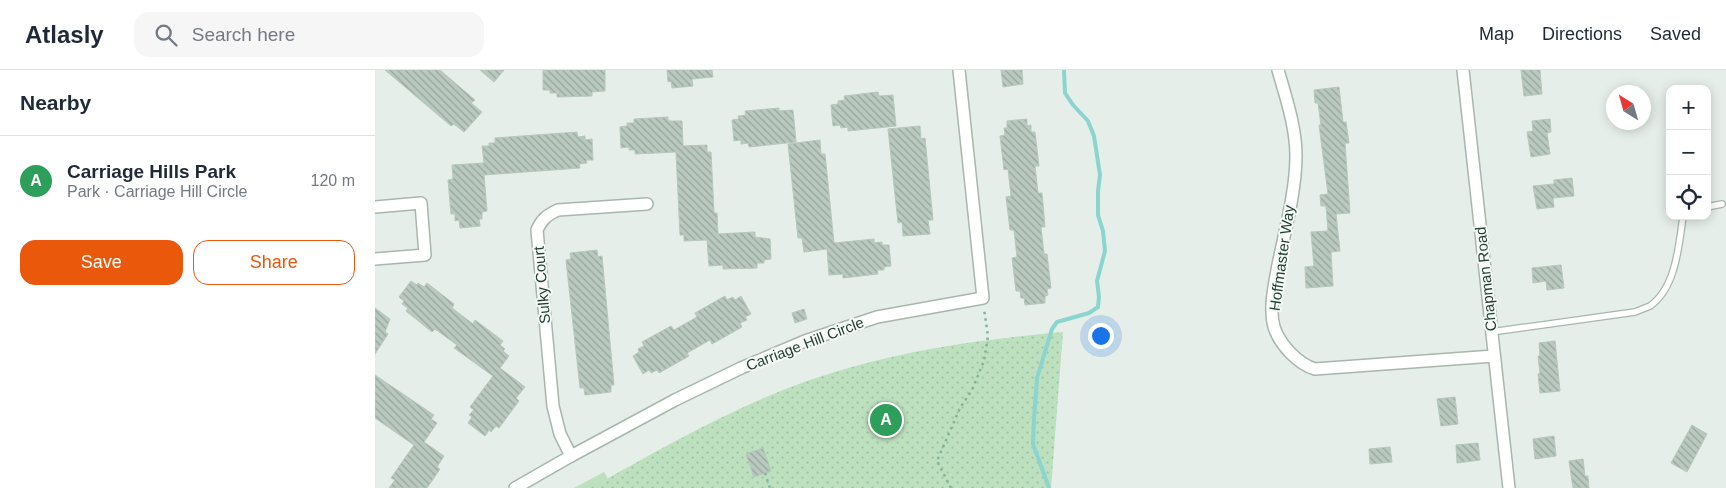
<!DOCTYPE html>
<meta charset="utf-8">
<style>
body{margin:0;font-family:Arial,sans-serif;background:#f6f6f7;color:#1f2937}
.controls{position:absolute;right:15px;top:15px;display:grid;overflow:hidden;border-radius:10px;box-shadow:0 2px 12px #0003}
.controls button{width:45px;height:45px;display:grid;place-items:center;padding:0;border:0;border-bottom:1px solid #e0e1e3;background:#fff;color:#1f2937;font:25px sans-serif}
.compass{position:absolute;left:1231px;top:15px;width:45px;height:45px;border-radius:50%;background:#fff;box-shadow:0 2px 12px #0003;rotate:323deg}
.you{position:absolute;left:725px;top:265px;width:18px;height:18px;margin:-12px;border:4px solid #fff;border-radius:50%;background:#1a73e8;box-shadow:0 0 0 8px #1a73e833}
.badge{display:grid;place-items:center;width:32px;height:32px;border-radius:50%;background:#ea580c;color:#fff;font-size:16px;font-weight:700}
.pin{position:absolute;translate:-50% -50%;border:2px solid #fff;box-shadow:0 1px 5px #0006}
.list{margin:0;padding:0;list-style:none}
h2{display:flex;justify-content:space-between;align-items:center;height:65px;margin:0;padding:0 20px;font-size:21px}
h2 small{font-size:16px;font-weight:400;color:#747a83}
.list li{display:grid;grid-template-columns:32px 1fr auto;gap:15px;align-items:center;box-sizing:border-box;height:90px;padding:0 20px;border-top:1px solid #e0e1e3}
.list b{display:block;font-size:19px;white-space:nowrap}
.list p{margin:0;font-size:16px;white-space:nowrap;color:#747a83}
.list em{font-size:16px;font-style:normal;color:#747a83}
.actions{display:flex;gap:10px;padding:15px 20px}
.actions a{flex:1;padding:11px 0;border:1px solid #ea580c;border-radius:15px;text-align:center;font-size:18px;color:#ea580c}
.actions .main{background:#ea580c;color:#fff}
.icon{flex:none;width:28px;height:28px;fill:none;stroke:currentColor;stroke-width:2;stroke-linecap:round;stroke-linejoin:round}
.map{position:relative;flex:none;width:1351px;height:418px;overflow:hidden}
header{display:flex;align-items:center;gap:30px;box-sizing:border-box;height:70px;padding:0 25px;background:#fff;border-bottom:1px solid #e0e1e3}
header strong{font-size:24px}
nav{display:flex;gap:28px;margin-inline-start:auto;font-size:18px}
.search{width:350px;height:45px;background:#f6f6f7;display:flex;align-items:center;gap:12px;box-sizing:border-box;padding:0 18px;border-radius:15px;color:#747a83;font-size:19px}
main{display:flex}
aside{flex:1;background:#fff}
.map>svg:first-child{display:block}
.green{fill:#bde0bf}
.park{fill:url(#park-dots)}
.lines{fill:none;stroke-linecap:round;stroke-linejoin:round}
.stream{stroke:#8bd5d0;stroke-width:4}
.building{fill:url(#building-back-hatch);stroke:#b6c8bd}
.lane-casing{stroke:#a7b7ae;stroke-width:8}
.street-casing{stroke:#a7b7ae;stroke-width:14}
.path{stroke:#84b39a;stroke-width:2.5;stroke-dasharray:2.5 4;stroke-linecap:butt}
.lane{stroke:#fff;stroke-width:5.5}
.street{stroke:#fff;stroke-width:11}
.labels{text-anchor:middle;stroke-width:4;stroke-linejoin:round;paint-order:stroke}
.street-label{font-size:15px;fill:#234132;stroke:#f5faf7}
</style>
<header>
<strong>Atlasly</strong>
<div class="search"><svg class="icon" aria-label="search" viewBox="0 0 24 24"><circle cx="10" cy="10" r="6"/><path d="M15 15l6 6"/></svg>Search here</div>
<nav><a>Map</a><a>Directions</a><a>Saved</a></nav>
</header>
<main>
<aside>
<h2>Nearby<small></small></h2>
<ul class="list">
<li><span class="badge" style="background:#2e9e5b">A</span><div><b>Carriage Hills Park</b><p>Park · Carriage Hill Circle</p></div><em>120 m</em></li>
</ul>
<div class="actions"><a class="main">Save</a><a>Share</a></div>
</aside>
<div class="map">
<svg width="1351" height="418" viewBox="0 0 1351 418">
<defs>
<pattern id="park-dots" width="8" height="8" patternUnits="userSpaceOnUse" patternTransform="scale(1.25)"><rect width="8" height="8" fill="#bde0bf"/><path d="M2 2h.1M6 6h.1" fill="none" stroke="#a2c1a5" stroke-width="1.8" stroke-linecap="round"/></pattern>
<pattern id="building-back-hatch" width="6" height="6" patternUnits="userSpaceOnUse" patternTransform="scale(1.25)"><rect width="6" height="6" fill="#bac9c0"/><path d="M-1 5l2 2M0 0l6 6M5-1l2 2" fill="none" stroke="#97a59d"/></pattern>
</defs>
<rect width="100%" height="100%" fill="#e5eee8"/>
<!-- green -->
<polygon class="green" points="229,402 238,418 199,418"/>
<!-- park -->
<path class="park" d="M688 262 676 418H215C282 381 349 342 421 315 507 283 597 270 688 262Z"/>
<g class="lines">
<!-- stream -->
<polyline class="stream" points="674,418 658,374 659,349 662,308 677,259 682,252 714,243 723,237 724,227 722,211 730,181 728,161 723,145 723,121 725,105 719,66 713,51 698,35 690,23 689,0"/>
</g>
<!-- building -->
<g class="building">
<polygon points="10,0 65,0 100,30 96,33 107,42 89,62 79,54 76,56"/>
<polygon points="105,0 129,0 119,12"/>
<polygon points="168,0 230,0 230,21 217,22 217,26 182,27 182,23 175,23 175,20 168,20"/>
<polygon points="292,0 337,0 338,7 317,9 318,16 297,18 296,11 293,12"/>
<polygon points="626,0 647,0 648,14 628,17"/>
<polygon points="1146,0 1165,0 1167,24 1149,26"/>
<polygon points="964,17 968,52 971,52 974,73 970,73 975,143 961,144 965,181 956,182 958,216 931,218 930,197 939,196 936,162 953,161 951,136 946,136 945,125 953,124 944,55 946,55 943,33 940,33 939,20"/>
<polygon points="503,22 504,26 518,25 521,56 473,61 473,57 466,58 465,55 458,56 456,35 463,34 463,31 470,30 469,26"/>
<polygon points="404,38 404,41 418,40 421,72 374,77 373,73 366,74 366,70 359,71 357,50 364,49 363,46 371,45 370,41"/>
<polygon points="293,47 293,51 307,51 308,76 332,75 332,82 336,82 339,143 342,143 343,164 380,162 380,167 395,169 396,189 389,190 389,193 382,193 382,198 348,199 348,195 334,196 332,170 309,171 309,165 305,165 301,82 260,84 260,80 254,80 254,77 246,78 245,57 252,56 252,53 259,53 259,49"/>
<polygon points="652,49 652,56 656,55 656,62 660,62 664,96 660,96 663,123 667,123 670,157 666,157 669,184 672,184 676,218 672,219 673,225 670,226 670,233 650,235 649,228 646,228 645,221 641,221 637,188 642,187 639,160 635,160 631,127 636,126 633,99 629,100 625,66 630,65 629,58 632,58 632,51"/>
<polygon points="1175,49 1176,62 1172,63 1175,84 1156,87 1152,62 1158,61 1157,51"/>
<polygon points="545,56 546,69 550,68 558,150 553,150 555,164 528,166 527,152 523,153 513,59"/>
<polygon points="202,62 203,67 210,66 210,70 217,69 218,90 211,90 212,93 204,94 205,98 109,105 112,141 107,142 107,149 104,149 105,156 85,158 84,150 80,151 80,144 76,144 73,110 78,109 77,95 109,93 107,76 114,76 114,73 120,73 120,68"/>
<polygon points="445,70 446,84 450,84 459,173 499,169 499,173 507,172 507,175 514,175 516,196 509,197 509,200 502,200 503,204 468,208 468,204 454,205 452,179 429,182 427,168 423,168 413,74"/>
<polygon points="1197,108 1199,126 1178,128 1179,137 1162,139 1158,116 1179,114 1179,110"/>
<polygon points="222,180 223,187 227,186 239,315 236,315 236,322 210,325 209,318 205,318 191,190 196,189 195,183"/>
<polygon points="1186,195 1189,218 1172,220 1171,211 1158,213 1157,198"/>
<polygon points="36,211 42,215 43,213 49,217 52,213 79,234 77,238 98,254 100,250 128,271 125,275 130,279 128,281 134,286 125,298 150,317 141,328 144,331 124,358 121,356 116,362 114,360 110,366 93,353 97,347 94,345 99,340 95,337 118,306 79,278 82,275 60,259 57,262 31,241 33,238 27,234 29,231 24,227"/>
<polygon points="350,226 352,230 358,227 360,230 366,226 376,244 370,247 372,250 365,253 367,257 337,274 335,270 312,283 314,286 284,303 282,300 276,303 274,300 268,304 258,286 264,282 263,279 269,276 267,272 296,256 299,260 322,247 320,243"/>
<polygon points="0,238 15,249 10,262 13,264 0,284"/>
<polygon points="429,239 432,249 420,253 417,243"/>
<polygon points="1180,271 1185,321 1165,323 1163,304 1165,303 1163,286 1165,286 1164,273"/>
<polygon points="0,305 59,345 56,349 62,353 49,372 69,386 62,397 65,399 52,418 14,418 20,410 16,408 39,375 0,348"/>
<polygon points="1080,327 1083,354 1066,356 1062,329"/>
<polygon points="1317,355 1332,364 1312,402 1296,393"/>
<polygon points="1179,366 1181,386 1160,389 1158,369"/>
<polygon points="1103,373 1105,390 1082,393 1081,375"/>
<polygon points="1015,377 1017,392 995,394 994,379"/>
<polygon points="388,378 396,401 379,407 371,384"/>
<polygon points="1208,389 1210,406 1213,406 1214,418 1198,418 1194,391"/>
</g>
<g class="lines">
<defs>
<g id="lane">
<polyline points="1332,137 1347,134"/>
<path d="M1116 262 1260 242C1265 240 1270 238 1275 236 1301 218 1304 175 1308 146"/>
</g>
<g id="street">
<path d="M903 0C911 28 921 57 921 86 921 122 909 164 902 200 899 217 894 239 899 257 905 275 923 294 940 299L1119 286"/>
<polyline points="1088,0 1134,418"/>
<polyline points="0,137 46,133 50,185 0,189"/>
<path d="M196 386 185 364 178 336 162 160C167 149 172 145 183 140L272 134"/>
<polyline points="140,418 196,386 300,330 366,298 430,271 502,247 608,228 584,0"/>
</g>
</defs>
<!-- lane casing -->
<use href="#lane" class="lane-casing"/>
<!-- street casing -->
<use href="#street" class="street-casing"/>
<!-- path -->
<g class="path">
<polyline points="390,403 395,418"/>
<polyline points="576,418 562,391 585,338 597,320 609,291 613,266 609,239"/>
</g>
<!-- lane -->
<use href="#lane" class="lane"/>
<!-- street -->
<use href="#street" class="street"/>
</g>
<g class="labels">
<!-- street labels -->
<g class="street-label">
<text transform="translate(907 188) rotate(-82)" y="5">Hoffmaster Way</text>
<text transform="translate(1111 209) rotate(-96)" y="5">Chapman Road</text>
<text transform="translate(167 215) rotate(-95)" y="5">Sulky Court</text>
<text transform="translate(430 274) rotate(-21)" y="5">Carriage Hill Circle</text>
</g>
</g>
</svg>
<div class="controls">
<button>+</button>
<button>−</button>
<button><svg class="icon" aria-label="locate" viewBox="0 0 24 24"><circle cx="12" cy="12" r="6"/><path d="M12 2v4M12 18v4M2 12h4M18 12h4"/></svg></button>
</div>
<svg class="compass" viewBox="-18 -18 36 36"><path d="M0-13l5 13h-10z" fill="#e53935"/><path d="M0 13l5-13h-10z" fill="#747a83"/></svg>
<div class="you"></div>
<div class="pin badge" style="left:511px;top:350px;background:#2e9e5b">A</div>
</div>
</main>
